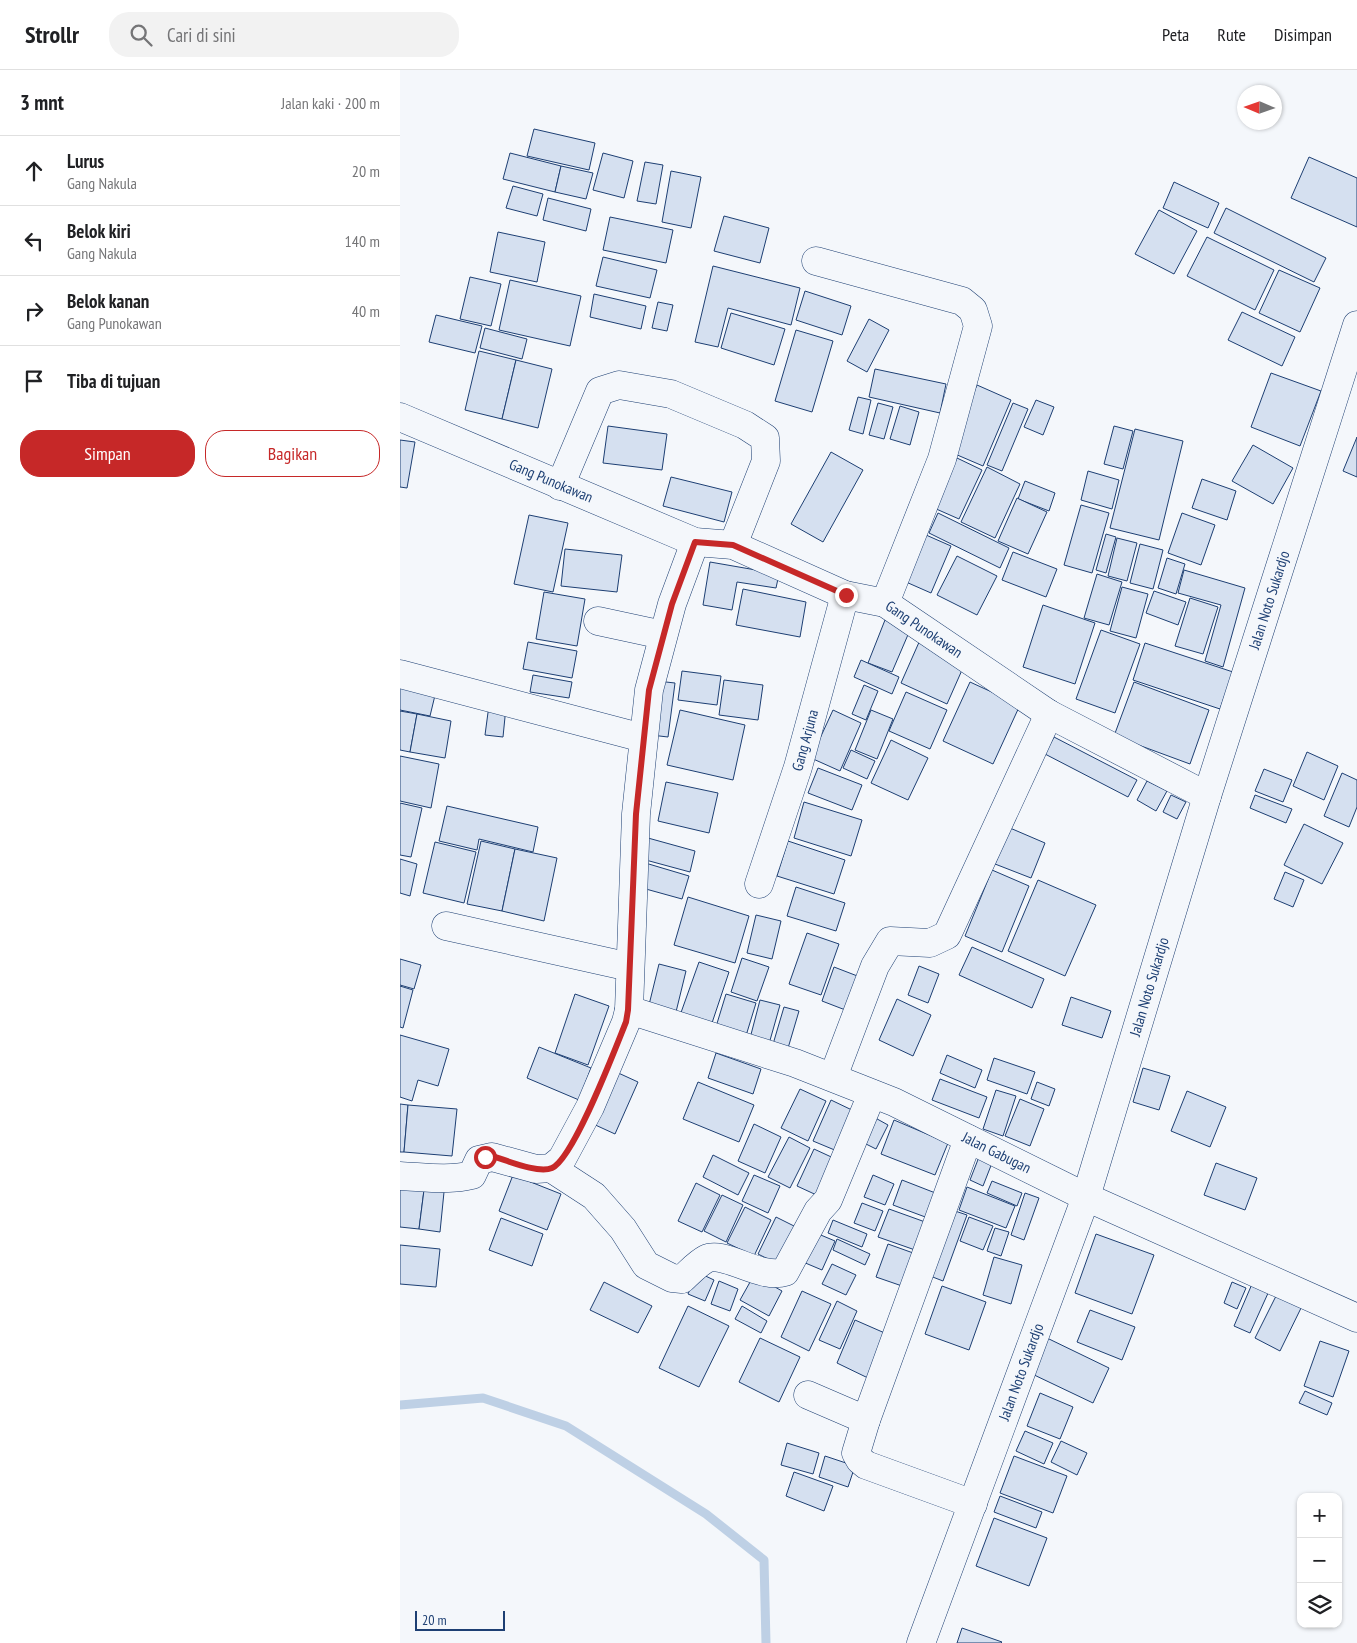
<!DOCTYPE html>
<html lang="id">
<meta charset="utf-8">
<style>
body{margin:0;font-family:"PT Sans Narrow",sans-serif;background:#f2f2f2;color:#202124}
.controls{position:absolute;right:15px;bottom:15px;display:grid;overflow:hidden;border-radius:10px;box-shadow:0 1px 4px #0004}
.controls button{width:45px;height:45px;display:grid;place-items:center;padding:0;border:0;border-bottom:1px solid #e0e0e0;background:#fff;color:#202124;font:25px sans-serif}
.compass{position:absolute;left:837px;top:15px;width:45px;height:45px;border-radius:50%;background:#fff;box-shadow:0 1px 4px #0004;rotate:272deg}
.scale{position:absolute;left:15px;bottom:12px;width:90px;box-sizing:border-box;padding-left:5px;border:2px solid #1d3f73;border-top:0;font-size:14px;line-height:18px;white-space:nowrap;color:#1d3f73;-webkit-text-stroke:4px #f4f7fb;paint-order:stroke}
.stop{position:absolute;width:15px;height:15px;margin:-11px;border:4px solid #c62828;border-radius:50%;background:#fff}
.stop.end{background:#c62828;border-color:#fff;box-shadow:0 1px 5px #0008}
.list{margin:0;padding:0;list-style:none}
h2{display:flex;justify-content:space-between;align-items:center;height:65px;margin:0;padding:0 20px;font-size:21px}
h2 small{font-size:16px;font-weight:400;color:#757577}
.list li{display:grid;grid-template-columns:32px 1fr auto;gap:15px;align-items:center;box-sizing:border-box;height:70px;padding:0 20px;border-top:1px solid #e0e0e0}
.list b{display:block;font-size:19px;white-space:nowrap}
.list p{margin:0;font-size:16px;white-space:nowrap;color:#757577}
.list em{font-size:16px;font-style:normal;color:#757577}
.actions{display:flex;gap:10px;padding:15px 20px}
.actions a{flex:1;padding:11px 0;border:1px solid #c62828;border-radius:20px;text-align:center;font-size:18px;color:#c62828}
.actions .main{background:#c62828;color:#fff}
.icon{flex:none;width:28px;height:28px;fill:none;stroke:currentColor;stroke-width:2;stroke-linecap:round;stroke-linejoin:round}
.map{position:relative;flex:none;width:957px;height:1573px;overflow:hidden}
header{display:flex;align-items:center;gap:30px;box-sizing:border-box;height:70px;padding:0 25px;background:#fff;border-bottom:1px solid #e0e0e0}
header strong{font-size:24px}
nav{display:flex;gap:28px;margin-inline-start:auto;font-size:18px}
.search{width:350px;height:45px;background:#f2f2f2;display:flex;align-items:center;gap:12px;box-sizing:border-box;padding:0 18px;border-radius:20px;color:#757577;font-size:19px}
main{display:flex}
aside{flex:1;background:#fff}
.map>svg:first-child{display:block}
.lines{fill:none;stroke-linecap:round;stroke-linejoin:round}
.stream{stroke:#bed0e5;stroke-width:9}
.building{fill:#d5e0f0;stroke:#1d3f73}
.minor-casing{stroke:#1d3f73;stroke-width:29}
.minor{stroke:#f4f7fb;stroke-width:28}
.route{stroke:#c62828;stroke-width:6}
.labels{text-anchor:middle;stroke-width:4;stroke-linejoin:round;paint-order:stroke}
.street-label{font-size:15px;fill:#1d3f73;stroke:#f4f7fb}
</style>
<header>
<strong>Strollr</strong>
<div class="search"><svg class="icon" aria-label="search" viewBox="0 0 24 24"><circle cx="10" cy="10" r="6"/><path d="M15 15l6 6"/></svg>Cari di sini</div>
<nav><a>Peta</a><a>Rute</a><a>Disimpan</a></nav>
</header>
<main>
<aside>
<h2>3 mnt<small>Jalan kaki · 200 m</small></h2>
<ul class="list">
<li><svg class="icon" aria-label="ahead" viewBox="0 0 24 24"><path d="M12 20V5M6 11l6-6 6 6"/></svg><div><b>Lurus</b><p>Gang Nakula</p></div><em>20 m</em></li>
<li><svg class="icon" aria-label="left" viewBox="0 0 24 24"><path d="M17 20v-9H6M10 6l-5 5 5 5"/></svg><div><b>Belok kiri</b><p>Gang Nakula</p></div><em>140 m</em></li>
<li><svg class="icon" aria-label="right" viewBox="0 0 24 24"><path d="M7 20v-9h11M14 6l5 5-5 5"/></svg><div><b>Belok kanan</b><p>Gang Punokawan</p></div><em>40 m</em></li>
<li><svg class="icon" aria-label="arrive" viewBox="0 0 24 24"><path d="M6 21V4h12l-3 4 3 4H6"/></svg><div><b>Tiba di tujuan</b></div></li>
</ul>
<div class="actions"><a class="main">Simpan</a><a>Bagikan</a></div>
</aside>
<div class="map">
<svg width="957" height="1573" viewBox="0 0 957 1573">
<rect width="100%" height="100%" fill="#f4f7fb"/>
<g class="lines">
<!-- stream -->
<polyline class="stream" points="0,1335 83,1328 166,1356 306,1444 364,1490 366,1573"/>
</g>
<!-- building -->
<g class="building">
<polygon points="134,59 195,73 189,100 127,86"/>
<polygon points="110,83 161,96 155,122 103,109"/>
<polygon points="203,83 233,91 224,128 193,120"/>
<polygon points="909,87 957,108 957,157 891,128"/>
<polygon points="245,92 263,95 256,134 237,131"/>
<polygon points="161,96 193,103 186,129 155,122"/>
<polygon points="271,101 301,107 291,158 262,152"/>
<polygon points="774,112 819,133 808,158 763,138"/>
<polygon points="113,116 143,124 137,146 106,138"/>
<polygon points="148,128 191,139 186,161 143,150"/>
<polygon points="826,138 926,188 914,212 814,163"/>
<polygon points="759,140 797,161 774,204 735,184"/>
<polygon points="324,146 369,158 360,193 314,181"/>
<polygon points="210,147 273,160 266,193 203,180"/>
<polygon points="98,162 145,172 137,212 90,202"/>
<polygon points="807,167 874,200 855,240 787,206"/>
<polygon points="203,187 257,200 250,228 196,216"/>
<polygon points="313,196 400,218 391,255 328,238 318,277 295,272"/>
<polygon points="879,200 920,218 900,262 859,243"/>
<polygon points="70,207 101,214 91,256 60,249"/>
<polygon points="110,210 181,226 170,276 99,260"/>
<polygon points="405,221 451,236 442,265 396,250"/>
<polygon points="194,224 246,236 241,259 190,247"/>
<polygon points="258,232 273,235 267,261 252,258"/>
<polygon points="842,242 895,267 882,296 828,270"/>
<polygon points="331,243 385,259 374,295 321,278"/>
<polygon points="36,245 82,256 75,283 29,272"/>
<polygon points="469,249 489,260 467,302 447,291"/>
<polygon points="85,258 127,269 122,289 80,278"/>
<polygon points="396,260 433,271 412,342 375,331"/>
<polygon points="79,281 116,290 102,349 65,340"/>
<polygon points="116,290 152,299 138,358 102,349"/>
<polygon points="475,299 546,314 540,343 469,327"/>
<polygon points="871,303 921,321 900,376 851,357"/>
<polygon points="577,315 611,330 583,396 548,381"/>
<polygon points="458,327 471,330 463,364 449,360"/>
<polygon points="636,330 654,337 643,365 624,357"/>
<polygon points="478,333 493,337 484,369 469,365"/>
<polygon points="613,333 628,339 602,401 587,395"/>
<polygon points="500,336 519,342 510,375 490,369"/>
<polygon points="208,356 267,364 262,400 203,393"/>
<polygon points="714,356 733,361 723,399 704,394"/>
<polygon points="735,359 783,371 759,470 710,458"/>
<polygon points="957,367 957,407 943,401"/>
<polygon points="0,370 15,372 7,418 0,417"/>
<polygon points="853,375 893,398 873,434 832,411"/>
<polygon points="431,382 463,400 423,472 391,454"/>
<polygon points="557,388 582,400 559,449 534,438"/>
<polygon points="587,397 620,414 595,468 561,452"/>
<polygon points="688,401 719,410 712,439 681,430"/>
<polygon points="271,407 332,422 324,452 263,436"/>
<polygon points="802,409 836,421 827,450 792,438"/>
<polygon points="625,411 655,423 649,441 618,429"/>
<polygon points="617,428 647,442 628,484 598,471"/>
<polygon points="681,435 709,443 692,503 664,495"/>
<polygon points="538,443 609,478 600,498 529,463"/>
<polygon points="782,443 815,455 801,495 768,483"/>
<polygon points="129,445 168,453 153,522 114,514"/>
<polygon points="706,464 716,467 706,503 696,500"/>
<polygon points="526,465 551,476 531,523 506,512"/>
<polygon points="717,468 737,473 727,511 708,506"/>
<polygon points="740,474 763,480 753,519 730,513"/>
<polygon points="165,479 222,485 217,522 161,516"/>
<polygon points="613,482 657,499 646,527 602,510"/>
<polygon points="557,486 597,506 577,545 537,525"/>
<polygon points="767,488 785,494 776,524 758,518"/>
<polygon points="310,492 379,504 376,518 337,512 332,540 303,535"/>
<polygon points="784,500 845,518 823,597 805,591 821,535 778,523"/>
<polygon points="697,504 722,512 709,555 684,548"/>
<polygon points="722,517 748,524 736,568 710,561"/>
<polygon points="343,519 406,532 400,567 336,555"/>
<polygon points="754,521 786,532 778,555 746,543"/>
<polygon points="144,522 185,529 177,576 136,569"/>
<polygon points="790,528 818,537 803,584 775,576"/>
<polygon points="643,535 695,553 675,614 623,597"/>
<polygon points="485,550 510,560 492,602 468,593"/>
<polygon points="701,560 740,574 715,643 676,629"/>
<polygon points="520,570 566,591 547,634 501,613"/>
<polygon points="128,572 177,581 172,608 123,599"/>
<polygon points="745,573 833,602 820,639 733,610"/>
<polygon points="461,590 499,607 492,624 454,607"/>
<polygon points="282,601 321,606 317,635 278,630"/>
<polygon points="133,605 172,612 169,628 130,622"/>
<polygon points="0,609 37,617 30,646 0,640"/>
<polygon points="324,610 363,615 358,650 319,645"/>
<polygon points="257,611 275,613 268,667 251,665"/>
<polygon points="570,612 620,635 593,694 543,671"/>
<polygon points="734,612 809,640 790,694 714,666"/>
<polygon points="464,615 478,621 466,650 452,644"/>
<polygon points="506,622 547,640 530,679 489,661"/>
<polygon points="89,635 106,637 103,667 85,665"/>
<polygon points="280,640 345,655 333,710 267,695"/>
<polygon points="433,640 461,653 440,701 411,688"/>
<polygon points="471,640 493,649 477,689 455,680"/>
<polygon points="0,641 17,644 10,682 0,680"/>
<polygon points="17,644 51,651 45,688 10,682"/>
<polygon points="654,667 737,710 728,727 645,684"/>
<polygon points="491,670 528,688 508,730 471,713"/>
<polygon points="451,680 475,691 467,709 443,698"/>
<polygon points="907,682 938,696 924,730 893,716"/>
<polygon points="0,686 39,694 31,738 0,731"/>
<polygon points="418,698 462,715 452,740 408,723"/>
<polygon points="864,699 892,710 883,732 855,721"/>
<polygon points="942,703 957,710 957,737 949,757 924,746"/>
<polygon points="747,711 767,721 756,741 737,730"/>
<polygon points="266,712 318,723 309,763 258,751"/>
<polygon points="771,725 786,732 777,749 763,742"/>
<polygon points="855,725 892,739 886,753 850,738"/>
<polygon points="404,732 462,750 451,786 394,768"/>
<polygon points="0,733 22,738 11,787 0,785"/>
<polygon points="47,736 138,757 133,782 79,769 77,780 39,771"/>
<polygon points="904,754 943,773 922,814 884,795"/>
<polygon points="610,758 645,773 631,808 595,794"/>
<polygon points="248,768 295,781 290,802 242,789"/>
<polygon points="81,771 115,779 102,841 67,834"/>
<polygon points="388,771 445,790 434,824 377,806"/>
<polygon points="35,772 76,782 64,833 23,823"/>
<polygon points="115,779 157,788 144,851 102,841"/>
<polygon points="0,789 17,794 10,826 0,823"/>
<polygon points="242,792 289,806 282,829 235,816"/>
<polygon points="592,800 629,816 602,882 565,866"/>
<polygon points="885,802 904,810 893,837 874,829"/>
<polygon points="638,810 696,835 665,906 608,881"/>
<polygon points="396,817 445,833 436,861 387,846"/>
<polygon points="288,827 349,846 335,893 274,875"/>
<polygon points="356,845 381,851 372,889 347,883"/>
<polygon points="407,863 439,874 421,925 389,914"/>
<polygon points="572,877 644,909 632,938 559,905"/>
<polygon points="342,888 369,897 357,931 331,922"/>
<polygon points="0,889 21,895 14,919 0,915"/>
<polygon points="299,892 329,902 309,962 278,951"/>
<polygon points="259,894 286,901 275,946 248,939"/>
<polygon points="519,896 539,904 528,933 508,925"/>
<polygon points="434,897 460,907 448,941 422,931"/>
<polygon points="0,916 13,920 3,958 0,957"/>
<polygon points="175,924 209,936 188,995 155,983"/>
<polygon points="326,924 356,933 345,969 315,960"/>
<polygon points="671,927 711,941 702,968 662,955"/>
<polygon points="497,929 531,945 513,986 479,970"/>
<polygon points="360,930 380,935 367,981 348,976"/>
<polygon points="384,937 399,941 386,985 371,981"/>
<polygon points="0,965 49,979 38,1016 18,1010 12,1031 0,1027"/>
<polygon points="139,977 191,998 179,1030 127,1008"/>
<polygon points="316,983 361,999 353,1024 308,1008"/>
<polygon points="547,985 582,1000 575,1018 540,1003"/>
<polygon points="594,988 635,1002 627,1024 587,1010"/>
<polygon points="743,998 770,1006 759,1040 733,1032"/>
<polygon points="214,1001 238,1012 215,1064 191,1053"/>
<polygon points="540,1009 587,1027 579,1048 532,1030"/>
<polygon points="298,1012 354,1035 339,1072 283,1049"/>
<polygon points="637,1012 655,1019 649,1036 631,1029"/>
<polygon points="400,1019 426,1031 408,1071 381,1058"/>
<polygon points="596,1020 616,1026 603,1066 583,1059"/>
<polygon points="787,1021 826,1037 810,1077 771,1061"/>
<polygon points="620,1029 644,1039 630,1076 605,1066"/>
<polygon points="431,1030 454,1041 437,1081 413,1071"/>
<polygon points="0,1034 8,1035 4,1082 0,1082"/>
<polygon points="8,1035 57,1039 52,1086 4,1082"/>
<polygon points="470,1045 488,1055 476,1079 458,1070"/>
<polygon points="494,1050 548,1073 535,1105 481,1084"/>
<polygon points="354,1054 381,1067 365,1103 338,1091"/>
<polygon points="389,1067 410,1078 390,1118 368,1107"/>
<polygon points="414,1079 440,1091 423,1128 397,1116"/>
<polygon points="313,1085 349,1103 338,1125 303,1107"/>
<polygon points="579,1087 592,1093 583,1116 570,1110"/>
<polygon points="816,1093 857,1108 845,1140 804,1125"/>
<polygon points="113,1105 161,1124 147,1160 99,1141"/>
<polygon points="354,1105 380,1116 368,1143 342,1131"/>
<polygon points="473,1105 494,1114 485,1135 464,1127"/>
<polygon points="502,1110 538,1124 528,1148 493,1135"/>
<polygon points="592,1111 622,1123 617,1136 587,1123"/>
<polygon points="296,1113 320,1125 302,1162 278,1151"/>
<polygon points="0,1117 24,1120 19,1159 0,1157"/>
<polygon points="567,1117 615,1136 606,1158 559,1140"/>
<polygon points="24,1120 44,1122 40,1162 19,1159"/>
<polygon points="625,1123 639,1128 624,1170 611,1165"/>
<polygon points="322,1125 343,1135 326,1172 304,1161"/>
<polygon points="462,1133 483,1141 475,1161 454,1153"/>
<polygon points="345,1137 371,1150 354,1186 327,1173"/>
<polygon points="489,1139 528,1153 518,1181 478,1167"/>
<polygon points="549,1139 567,1145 543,1211 525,1204"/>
<polygon points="376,1147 396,1157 378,1194 358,1184"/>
<polygon points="569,1147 593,1156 583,1180 560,1171"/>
<polygon points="101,1148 143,1164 132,1196 89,1180"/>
<polygon points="433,1150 467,1164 462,1177 428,1163"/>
<polygon points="595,1158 609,1162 601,1186 587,1181"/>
<polygon points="416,1163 435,1171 422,1200 403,1192"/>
<polygon points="696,1164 754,1185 732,1244 675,1223"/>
<polygon points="437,1169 470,1184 465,1195 433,1180"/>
<polygon points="488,1174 516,1184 505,1217 476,1207"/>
<polygon points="0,1175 40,1179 36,1217 0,1214"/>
<polygon points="594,1187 622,1195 611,1234 583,1225"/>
<polygon points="432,1194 456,1205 446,1225 422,1214"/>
<polygon points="297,1202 314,1210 305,1231 288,1224"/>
<polygon points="354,1205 382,1221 369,1246 340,1230"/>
<polygon points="319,1211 338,1219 330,1241 311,1234"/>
<polygon points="204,1212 252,1236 238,1263 190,1240"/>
<polygon points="832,1212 846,1218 837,1239 824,1233"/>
<polygon points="852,1214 869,1221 850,1263 834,1256"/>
<polygon points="542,1216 586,1232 569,1280 525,1264"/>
<polygon points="402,1221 431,1234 409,1281 381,1267"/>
<polygon points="878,1222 903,1234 880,1281 855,1268"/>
<polygon points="437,1231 457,1241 440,1279 419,1270"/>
<polygon points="288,1236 329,1256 299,1317 259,1298"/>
<polygon points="342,1236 367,1251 361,1263 335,1249"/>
<polygon points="690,1240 735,1257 722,1290 677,1272"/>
<polygon points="455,1250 487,1264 468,1308 437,1293"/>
<polygon points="360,1268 400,1287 379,1332 339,1312"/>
<polygon points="647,1268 709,1298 693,1333 630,1303"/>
<polygon points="920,1271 949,1281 933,1327 904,1316"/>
<polygon points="905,1321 932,1333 927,1345 899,1333"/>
<polygon points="640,1323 673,1337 660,1369 627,1356"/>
<polygon points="625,1361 653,1373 644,1394 616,1381"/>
<polygon points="661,1371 687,1383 677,1405 651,1392"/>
<polygon points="387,1373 419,1383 413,1404 381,1395"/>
<polygon points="425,1386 455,1396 448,1417 419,1407"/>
<polygon points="614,1386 667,1406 653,1443 600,1423"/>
<polygon points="394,1402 433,1416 424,1441 386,1426"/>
<polygon points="600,1426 642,1442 636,1458 594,1442"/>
<polygon points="594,1448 647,1468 629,1516 576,1496"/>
<polygon points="562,1558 602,1572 601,1573 557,1573"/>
</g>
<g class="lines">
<defs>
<g id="minor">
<polyline points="416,191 562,231 573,240 578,256 542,389 485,533"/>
<path id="s1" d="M0 347 295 472 333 475 445 525 485 533 649 644 807 726"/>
<polyline points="160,416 200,321 219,315 271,324 345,355 365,368 366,391 333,475"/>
<polyline points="198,551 263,565"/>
<polyline points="0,604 243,668"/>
<path id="s2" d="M359 814 398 697 445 525"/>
<polyline points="46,856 230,897"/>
<path id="s3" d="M229 940 395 993 494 1032 686 1127 957 1248"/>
<polyline points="433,1007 475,896 490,871 530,873 547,865 649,644"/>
<path d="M151 1098 194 1126 223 1159 246 1195 272 1208 282 1209C289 1203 298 1193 306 1189 324 1180 360 1210 385 1202L418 1141 428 1130 472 1024"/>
<path d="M0 1106C24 1107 48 1111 72 1105L79 1090 92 1087 136 1099 151 1098 162 1089 190 1037 226 952 229 940 236 744 249 620 272 534 295 472"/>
<polyline points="408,1325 466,1350 568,1069"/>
<polyline points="466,1350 456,1383 460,1390 466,1395 573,1434"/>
<path id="s4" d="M521 1573 686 1127 807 726 957 255"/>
</g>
</defs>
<!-- minor casing -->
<use href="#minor" class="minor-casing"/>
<!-- minor -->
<use href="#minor" class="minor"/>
</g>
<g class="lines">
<!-- route -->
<path class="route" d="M85 1087 92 1086C106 1090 138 1104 152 1098 174 1088 215 979 226 952L228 940 236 744 249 620 272 534 295 472 333 475 446 525"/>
</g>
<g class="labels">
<!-- street labels -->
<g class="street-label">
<text dy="5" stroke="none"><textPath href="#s1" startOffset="164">Gang Punokawan</textPath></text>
<text dy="5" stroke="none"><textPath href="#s4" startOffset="1100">Jalan Noto Sukardjo</textPath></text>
<text dy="5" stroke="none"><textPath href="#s1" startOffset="569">Gang Punokawan</textPath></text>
<text dy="5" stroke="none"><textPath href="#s2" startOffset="151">Gang Arjuna</textPath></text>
<text dy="5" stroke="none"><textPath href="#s4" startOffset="695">Jalan Noto Sukardjo</textPath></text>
<text dy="5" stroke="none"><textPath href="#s3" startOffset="395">Jalan Gabugan</textPath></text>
<text dy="5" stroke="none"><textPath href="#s4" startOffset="289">Jalan Noto Sukardjo</textPath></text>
</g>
</g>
</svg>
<div class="controls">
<button>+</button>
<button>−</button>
<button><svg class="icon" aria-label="layers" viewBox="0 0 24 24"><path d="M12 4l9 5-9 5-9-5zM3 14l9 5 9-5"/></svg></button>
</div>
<svg class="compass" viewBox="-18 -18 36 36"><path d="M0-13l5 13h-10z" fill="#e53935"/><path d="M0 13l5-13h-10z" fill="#757577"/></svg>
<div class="scale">20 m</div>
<div class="stop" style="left:85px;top:1087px"></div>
<div class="stop end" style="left:446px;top:525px"></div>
</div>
</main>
